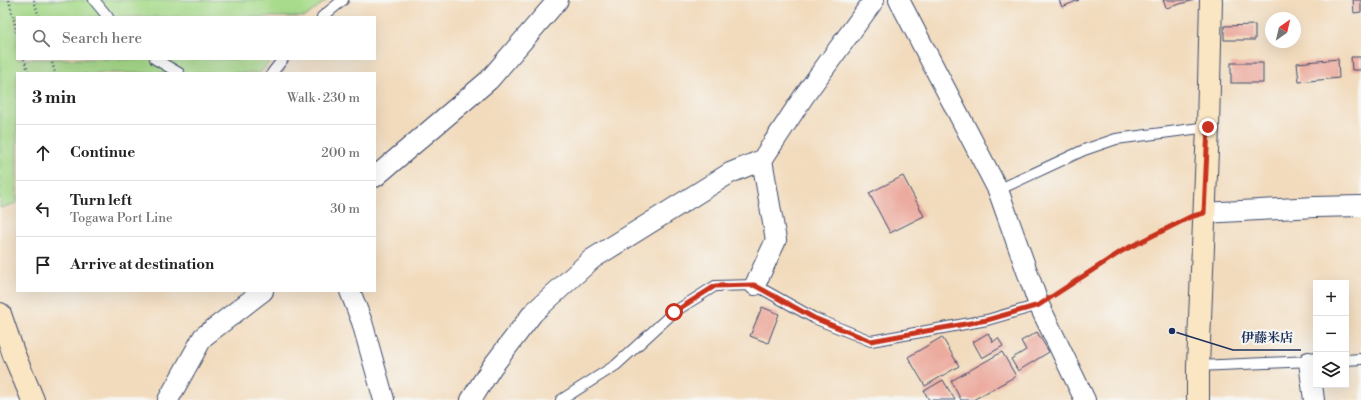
<!DOCTYPE html>
<meta charset="utf-8">
<style>
body{margin:0;font-family:"Libre Bodoni","Noto Serif JP",serif;background:#f6f6f6;color:#222}
.controls{position:absolute;right:12px;bottom:12px;display:grid;overflow:hidden;border-radius:0px;box-shadow:0 4px 16px #0002}
.controls button{width:36px;height:36px;display:grid;place-items:center;padding:0;border:0;border-bottom:1px solid #e0e0e0;background:#fff;color:#222;font:20px sans-serif}
.compass{position:absolute;left:1265px;top:12px;width:36px;height:36px;border-radius:50%;background:#fff;box-shadow:0 4px 16px #0002;rotate:34deg}
.stop{position:absolute;width:12px;height:12px;margin:-9px;border:3px solid #c8321e;border-radius:50%;background:#fff}
.stop.end{background:#c8321e;border-color:#fff;box-shadow:0 1px 4px #0008}
.list{margin:0;padding:0;list-style:none}
h2{display:flex;justify-content:space-between;align-items:center;height:52px;margin:0;padding:0 16px;font-size:17px}
h2 small{font-size:13px;font-weight:400;color:#767676}
.list li{display:grid;grid-template-columns:26px 1fr auto;gap:12px;align-items:center;box-sizing:border-box;height:56px;padding:0 16px;border-top:1px solid #e0e0e0}
.list b{display:block;font-size:15px;white-space:nowrap}
.list p{margin:0;font-size:13px;white-space:nowrap;color:#767676}
.list em{font-size:13px;font-style:normal;color:#767676}
.icon{flex:none;width:22px;height:22px;fill:none;stroke:currentColor;stroke-width:2;stroke-linecap:round;stroke-linejoin:round}
.map{position:relative;flex:none;width:1361px;height:400px;overflow:hidden}
.search{position:absolute;background:#fff;box-shadow:0 4px 16px #0002;left:16px;top:16px;width:360px;height:44px;display:flex;align-items:center;gap:10px;box-sizing:border-box;padding:0 14px;border-radius:0px;color:#767676;font-size:15px}
.panel{position:absolute;background:#fff;box-shadow:0 4px 16px #0002;left:16px;top:72px;width:360px;height:220px;border-radius:0px}
.map>svg:first-child{display:block}
.green{fill:#a8dc8c;stroke:#628675}
.building{fill:#ecab9f}
.lines{fill:none;stroke-linecap:round;stroke-linejoin:round}
.lane-casing{stroke:#3b496c;stroke-width:12}
.street-casing{stroke:#3b496c;stroke-width:22}
.secondary-casing{stroke:#3b496c;stroke-width:24}
.path{stroke:#3b496c;stroke-width:2.5;stroke-dasharray:1 3;stroke-linecap:butt}
.lane{stroke:#fff;stroke-width:10}
.street{stroke:#fff;stroke-width:20}
.secondary{stroke:#fbe6c4;stroke-width:22}
.route{stroke:#c8321e;stroke-width:5}
.leader{fill:none;stroke:#1b2f5e;stroke-width:1.5}
.callout-dot{fill:#1b2f5e;stroke:#f6f6f2;stroke-width:1.5}
.callout-label{font-size:13px;text-anchor:middle;font-weight:bold;fill:#1b2f5e;stroke:#f6f6f2;stroke-width:4;stroke-linejoin:round;paint-order:stroke}
</style>
<div class="map">
<svg width="1361" height="400" viewBox="0 0 1361 400">
<rect width="100%" height="100%" fill="#f6f6f2"/>
<filter id="ink" filterUnits="userSpaceOnUse"><feTurbulence type="fractalNoise" baseFrequency=".025" numOctaves="2"/><feDisplacementMap in="SourceGraphic" scale="8" xChannelSelector="R" yChannelSelector="G"/><feConvolveMatrix kernelMatrix="1 2 1 2 8 2 1 2 1" color-interpolation-filters="sRGB"/></filter>
<filter id="wash" filterUnits="userSpaceOnUse"><feTurbulence type="fractalNoise" baseFrequency=".012" numOctaves="4" result="noise"/><feDisplacementMap in="SourceGraphic" scale="16" xChannelSelector="R" yChannelSelector="G"/><feGaussianBlur stdDeviation="0.9" result="paint"/><feColorMatrix in="noise" values="0 0 0 0 0 0 0 0 0 0 0 0 0 0 0 0 0 1.4 0 .05"/><feComposite in="paint" operator="in"/></filter>
<g filter="url(#wash)">
<rect width="100%" height="100%" fill="#f2dbbd"/>
<!-- green -->
<polygon class="green" points="0,0 327,0 305,17 17,17 17,59 272,59 260,73 17,73 17,203 0,208"/>
<g id="blocks">
<!-- building -->
<g class="building">
<polygon points="1059,0 1079,0 1062,7"/>
<polygon points="1163,0 1194,0 1166,8"/>
<polygon points="1353,0 1361,0 1361,12 1354,13"/>
<polygon points="1255,25 1255,40 1224,40 1224,26"/>
<polygon points="1351,57 1361,57 1361,70 1352,70"/>
<polygon points="1338,59 1339,78 1299,82 1297,63"/>
<rect x="1231" y="63" width="32" height="20"/>
<polygon points="903,176 924,216 890,233 869,193"/>
<polygon points="762,307 779,314 768,343 750,336"/>
<polygon points="1037,332 1049,352 1018,371 1011,359 1026,350 1021,341"/>
<polygon points="988,333 993,342 998,338 1003,346 982,358 973,342"/>
<polygon points="942,337 959,366 925,386 908,357"/>
<polygon points="1002,352 1016,376 973,400 961,400 951,381"/>
<polygon points="943,380 955,400 929,400 924,391"/>
</g>
</g>
</g>
<g filter="url(#ink)">
<use href="#blocks" fill-opacity="0" stroke="#3b496c" stroke-width="1"/>
<g class="lines">
<defs>
<g id="lane">
<polyline points="94,0 108,17"/>
<polyline points="322,17 343,0"/>
<polyline points="155,59 179,73"/>
<polyline points="272,73 283,59"/>
<polyline points="998,190 1084,150 1116,139 1208,127"/>
<polyline points="1346,360 1361,359"/>
<polyline points="1198,366 1312,361"/>
<polyline points="561,400 616,365 674,312 715,286 755,285 814,318 871,341 987,320 1039,305"/>
</g>
<g id="street">
<polyline points="899,0 998,190 1039,305 1085,400"/>
<polyline points="375,177 489,80 558,0"/>
<polyline points="1204,213 1315,207 1361,206"/>
<polyline points="755,285 776,240 762,160"/>
<polyline points="350,291 362,322 384,400"/>
<polyline points="1309,362 1314,400"/>
<polyline points="168,400 203,337 263,291"/>
<polyline points="471,400 492,367 533,313 592,259 730,173 762,160 804,96 874,0"/>
</g>
<g id="secondary">
<polyline points="0,314 14,355 33,400"/>
<polyline points="1198,400 1198,366 1208,127 1211,0"/>
</g>
</defs>
<!-- lane casing -->
<use href="#lane" class="lane-casing"/>
<!-- street casing -->
<use href="#street" class="street-casing"/>
<!-- secondary casing -->
<use href="#secondary" class="secondary-casing"/>
<!-- path -->
<g class="path">
<polyline points="9,0 17,33"/>
<polyline points="34,0 39,17"/>
<polyline points="24,59 29,73"/>
<polyline points="51,59 55,73"/>
<polyline points="1056,294 1122,251 1183,220"/>
</g>
<!-- lane -->
<use href="#lane" class="lane"/>
<!-- street -->
<use href="#street" class="street"/>
<!-- secondary -->
<use href="#secondary" class="secondary"/>
</g>
</g>
<g class="lines" filter="url(#ink)">
<!-- route -->
<polyline class="route" points="674,312 715,286 754,285 814,318 871,341 987,320 1039,305 1122,251 1190,217 1204,213 1208,127"/>
</g>
<!-- callouts -->
<path class="leader" d="M1172 331L1233 350H1301"/>
<circle class="callout-dot" cx="1172" cy="331" r="4"/>
<g class="callout-label">
<text x="1267" y="342">伊藤米店</text>
</g>
</svg>
<div class="controls">
<button>+</button>
<button>−</button>
<button><svg class="icon" aria-label="layers" viewBox="0 0 24 24"><path d="M12 4l9 5-9 5-9-5zM3 14l9 5 9-5"/></svg></button>
</div>
<svg class="compass" viewBox="-18 -18 36 36"><path d="M0-13l5 13h-10z" fill="#e53935"/><path d="M0 13l5-13h-10z" fill="#767676"/></svg>
<div class="stop" style="left:674px;top:312px"></div>
<div class="stop end" style="left:1208px;top:127px"></div>
<div class="search"><svg class="icon" aria-label="search" viewBox="0 0 24 24"><circle cx="10" cy="10" r="6"/><path d="M15 15l6 6"/></svg>Search here</div>
<section class="panel">
<h2>3 min<small>Walk · 230 m</small></h2>
<ul class="list">
<li><svg class="icon" aria-label="ahead" viewBox="0 0 24 24"><path d="M12 20V5M6 11l6-6 6 6"/></svg><div><b>Continue</b></div><em>200 m</em></li>
<li><svg class="icon" aria-label="left" viewBox="0 0 24 24"><path d="M17 20v-9H6M10 6l-5 5 5 5"/></svg><div><b>Turn left</b><p>Togawa Port Line</p></div><em>30 m</em></li>
<li><svg class="icon" aria-label="arrive" viewBox="0 0 24 24"><path d="M6 21V4h12l-3 4 3 4H6"/></svg><div><b>Arrive at destination</b></div></li>
</ul>
</section>
</div>
